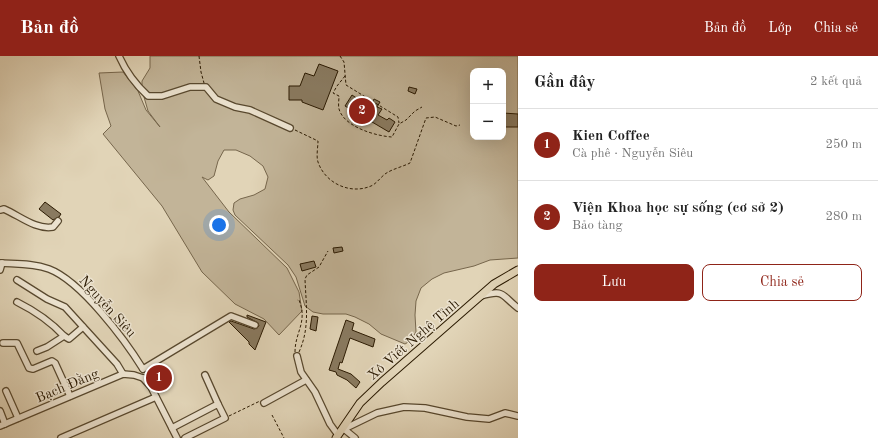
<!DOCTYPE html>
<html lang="vi">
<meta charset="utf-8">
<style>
body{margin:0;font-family:"Old Standard TT",serif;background:#f6f6f6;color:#222}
.controls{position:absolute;right:12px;top:12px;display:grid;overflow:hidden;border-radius:8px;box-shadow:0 4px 16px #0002}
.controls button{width:36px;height:36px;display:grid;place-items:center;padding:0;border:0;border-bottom:1px solid #e0e0e0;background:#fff;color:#222;font:20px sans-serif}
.you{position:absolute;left:219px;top:169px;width:14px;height:14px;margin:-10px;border:3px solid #fff;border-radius:50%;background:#1a73e8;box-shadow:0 0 0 6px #1a73e833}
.badge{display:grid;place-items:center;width:26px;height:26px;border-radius:50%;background:#8f2418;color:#fff;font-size:13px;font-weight:700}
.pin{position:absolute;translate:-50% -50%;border:2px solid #fff;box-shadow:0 1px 4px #0006}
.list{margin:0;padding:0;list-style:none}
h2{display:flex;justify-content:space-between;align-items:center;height:52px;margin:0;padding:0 16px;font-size:17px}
h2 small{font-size:13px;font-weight:400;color:#767676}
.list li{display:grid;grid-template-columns:26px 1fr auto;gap:12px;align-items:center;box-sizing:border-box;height:72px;padding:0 16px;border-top:1px solid #e0e0e0}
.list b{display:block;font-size:15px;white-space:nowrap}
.list p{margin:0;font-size:13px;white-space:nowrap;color:#767676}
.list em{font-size:13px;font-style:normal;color:#767676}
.actions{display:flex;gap:8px;padding:12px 16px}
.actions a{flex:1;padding:9px 0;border:1px solid #8f2418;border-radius:8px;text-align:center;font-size:14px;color:#8f2418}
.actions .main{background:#8f2418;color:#fff}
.map{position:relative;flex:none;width:518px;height:382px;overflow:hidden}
header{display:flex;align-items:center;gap:24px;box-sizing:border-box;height:56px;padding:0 20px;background:#8f2418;color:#fff}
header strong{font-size:19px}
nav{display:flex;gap:22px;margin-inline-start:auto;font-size:14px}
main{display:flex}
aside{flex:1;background:#fff}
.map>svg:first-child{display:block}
.green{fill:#c2b498;stroke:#76664c;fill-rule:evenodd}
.building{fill:#897a60;stroke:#2a1901}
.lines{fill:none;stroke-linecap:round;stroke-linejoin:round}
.minor-casing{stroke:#58482e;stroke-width:8}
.major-casing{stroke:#2a1901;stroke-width:9}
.path{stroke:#2a1901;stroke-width:1;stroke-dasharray:3 2;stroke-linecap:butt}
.minor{stroke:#ece3d0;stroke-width:5.5}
.major{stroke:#e1d4b7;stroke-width:7}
.labels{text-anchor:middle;stroke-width:3;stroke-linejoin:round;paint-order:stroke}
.street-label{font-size:14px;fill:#2a1901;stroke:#ece3d0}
</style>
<header>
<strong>Bản đồ</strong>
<nav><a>Bản đồ</a><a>Lớp</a><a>Chia sẻ</a></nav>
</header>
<main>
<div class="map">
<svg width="518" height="382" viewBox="0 0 518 382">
<rect width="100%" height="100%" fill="#e1d4b7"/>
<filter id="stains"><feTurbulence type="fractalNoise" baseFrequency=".005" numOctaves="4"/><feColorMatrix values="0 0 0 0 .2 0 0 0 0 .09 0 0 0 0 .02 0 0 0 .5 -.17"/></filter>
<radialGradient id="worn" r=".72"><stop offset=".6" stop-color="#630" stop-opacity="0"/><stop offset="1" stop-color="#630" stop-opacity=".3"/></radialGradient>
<!-- green -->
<path class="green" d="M150 0H518V202L490 204 474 210 444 217 432 223 421 232 416 245 415 259 416 276 410 285 405 288 381 278 369 268 355 261 346 258H323L313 256 305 250 296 221 288 209 235 159 233 154 234 147 240 143 254 139 265 133 268 121 263 110 250 100 236 94H224L218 105 214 120 208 124 202 121 229 156 287 212 299 236 302 255 279 279 264 263 235 248 202 216 162 150 103 78 111 70 105 53 99 17 123 16 138 35 146 54 160 71 148 55 142 34V25L150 12ZM473 15H503V81H473Z"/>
<!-- building -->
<g class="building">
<polygon points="319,8 338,15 323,54 302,46 302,44 289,44 289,30 300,30 305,17 314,20"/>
<polygon points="409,31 417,33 415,38 408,35"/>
<polygon points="352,39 358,43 357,46 364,50 367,44 372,47 374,43 380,46 377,51 382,53 378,59 387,64 389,62 395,66 389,76 345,50"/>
<polygon points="503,57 518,58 518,71 503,71"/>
<polygon points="45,146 61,158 59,161 53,164 39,153"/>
<polygon points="342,191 343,195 334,197 333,192"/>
<polygon points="314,205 316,211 302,215 300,208"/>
<polygon points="247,259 266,266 255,294 249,288 249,286 229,266 231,265 254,273 257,272 259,270 258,267 247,261"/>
<polygon points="312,260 318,261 316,275 310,273"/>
<polygon points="346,264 354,267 352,274 375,283 373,291 350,282 342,307 340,306 338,313 351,318 360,326 356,332 347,324 337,319 336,316 329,314"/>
<polygon points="160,316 165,324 158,328 153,320"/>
</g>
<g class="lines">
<defs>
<g id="minor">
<path d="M119 0C126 16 135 28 148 40H162L190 31H206L216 43 235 51 250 54 290 72"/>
<path d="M0 154 4 153C20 160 36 174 53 171L58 165"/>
<path d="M0 207C16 208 33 207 49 213 81 225 125 284 143 313"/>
<polyline points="0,214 2,207"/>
<polyline points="17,224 47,243 65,251 117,308 123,318"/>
<path d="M481 240C505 233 501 239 518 252"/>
<path d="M17 246C35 255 50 265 64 280"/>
<polyline points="3,287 17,287 29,312 33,313 52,305 55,307 70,340"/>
<polyline points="37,295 47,291 64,280 69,283 83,271"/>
<polyline points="297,300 301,316 315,336 330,368 338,379"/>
<polyline points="143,313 231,260 255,269"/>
<polyline points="205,319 218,348"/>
<polyline points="143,322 151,331 177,382"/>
<polyline points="6,335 18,362"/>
<polyline points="264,347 306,324"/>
<polyline points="0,355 5,368"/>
<polyline points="0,370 123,318 134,319 143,322"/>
<polyline points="172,372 218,348 225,362 185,382"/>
<polyline points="61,382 156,341"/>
<polyline points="355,382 344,373 377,357 404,351 425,352 467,361 489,363 505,357 518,360"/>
</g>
<polyline id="major" points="336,382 360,347 382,326 494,228 518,214"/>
</defs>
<!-- minor casing -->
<use href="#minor" class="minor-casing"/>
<!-- major casing -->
<use href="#major" class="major-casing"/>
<!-- path -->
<g class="path">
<polyline points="199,0 201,16 204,27"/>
<polyline points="340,0 344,6 346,29 398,61 399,67"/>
<path d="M345 20 337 30 333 37 339 40C339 44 338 49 339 53 344 71 376 80 392 81L399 68 406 64 415 55 422 51"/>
<path d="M295 74 318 85C318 91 316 100 318 106 325 127 350 139 371 130 376 128 380 122 385 118 392 113 402 111 410 107L426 62 435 61 456 70 460 69"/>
<path d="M295 296C295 276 308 266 299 244H297"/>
<path d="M299 296C310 272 306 249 305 223L307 219 319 211 328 195"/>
<polyline points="272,359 284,382"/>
<polyline points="229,360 260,345"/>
</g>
<!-- minor -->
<use href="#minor" class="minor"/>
<!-- major -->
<use href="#major" class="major"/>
</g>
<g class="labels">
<!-- street labels -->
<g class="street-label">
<text transform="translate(108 250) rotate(48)" y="5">Nguyễn Siêu</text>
<text transform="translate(413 283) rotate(-41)" y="5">Xô Viết Nghệ Tỉnh</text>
<text transform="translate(67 329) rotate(-23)" y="5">Bạch Đằng</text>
</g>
</g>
<rect width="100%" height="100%" filter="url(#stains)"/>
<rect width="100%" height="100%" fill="url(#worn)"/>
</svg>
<div class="controls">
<button>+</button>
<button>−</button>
</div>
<div class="you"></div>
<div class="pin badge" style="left:159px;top:322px">1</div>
<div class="pin badge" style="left:362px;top:55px">2</div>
</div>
<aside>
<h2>Gần đây<small>2 kết quả</small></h2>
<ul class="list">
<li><span class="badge">1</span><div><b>Kien Coffee</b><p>Cà phê · Nguyễn Siêu</p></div><em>250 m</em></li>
<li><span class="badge">2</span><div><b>Viện Khoa học sự sống (cơ sở 2)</b><p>Bảo tàng</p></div><em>280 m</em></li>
</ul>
<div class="actions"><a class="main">Lưu</a><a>Chia sẻ</a></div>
</aside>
</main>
